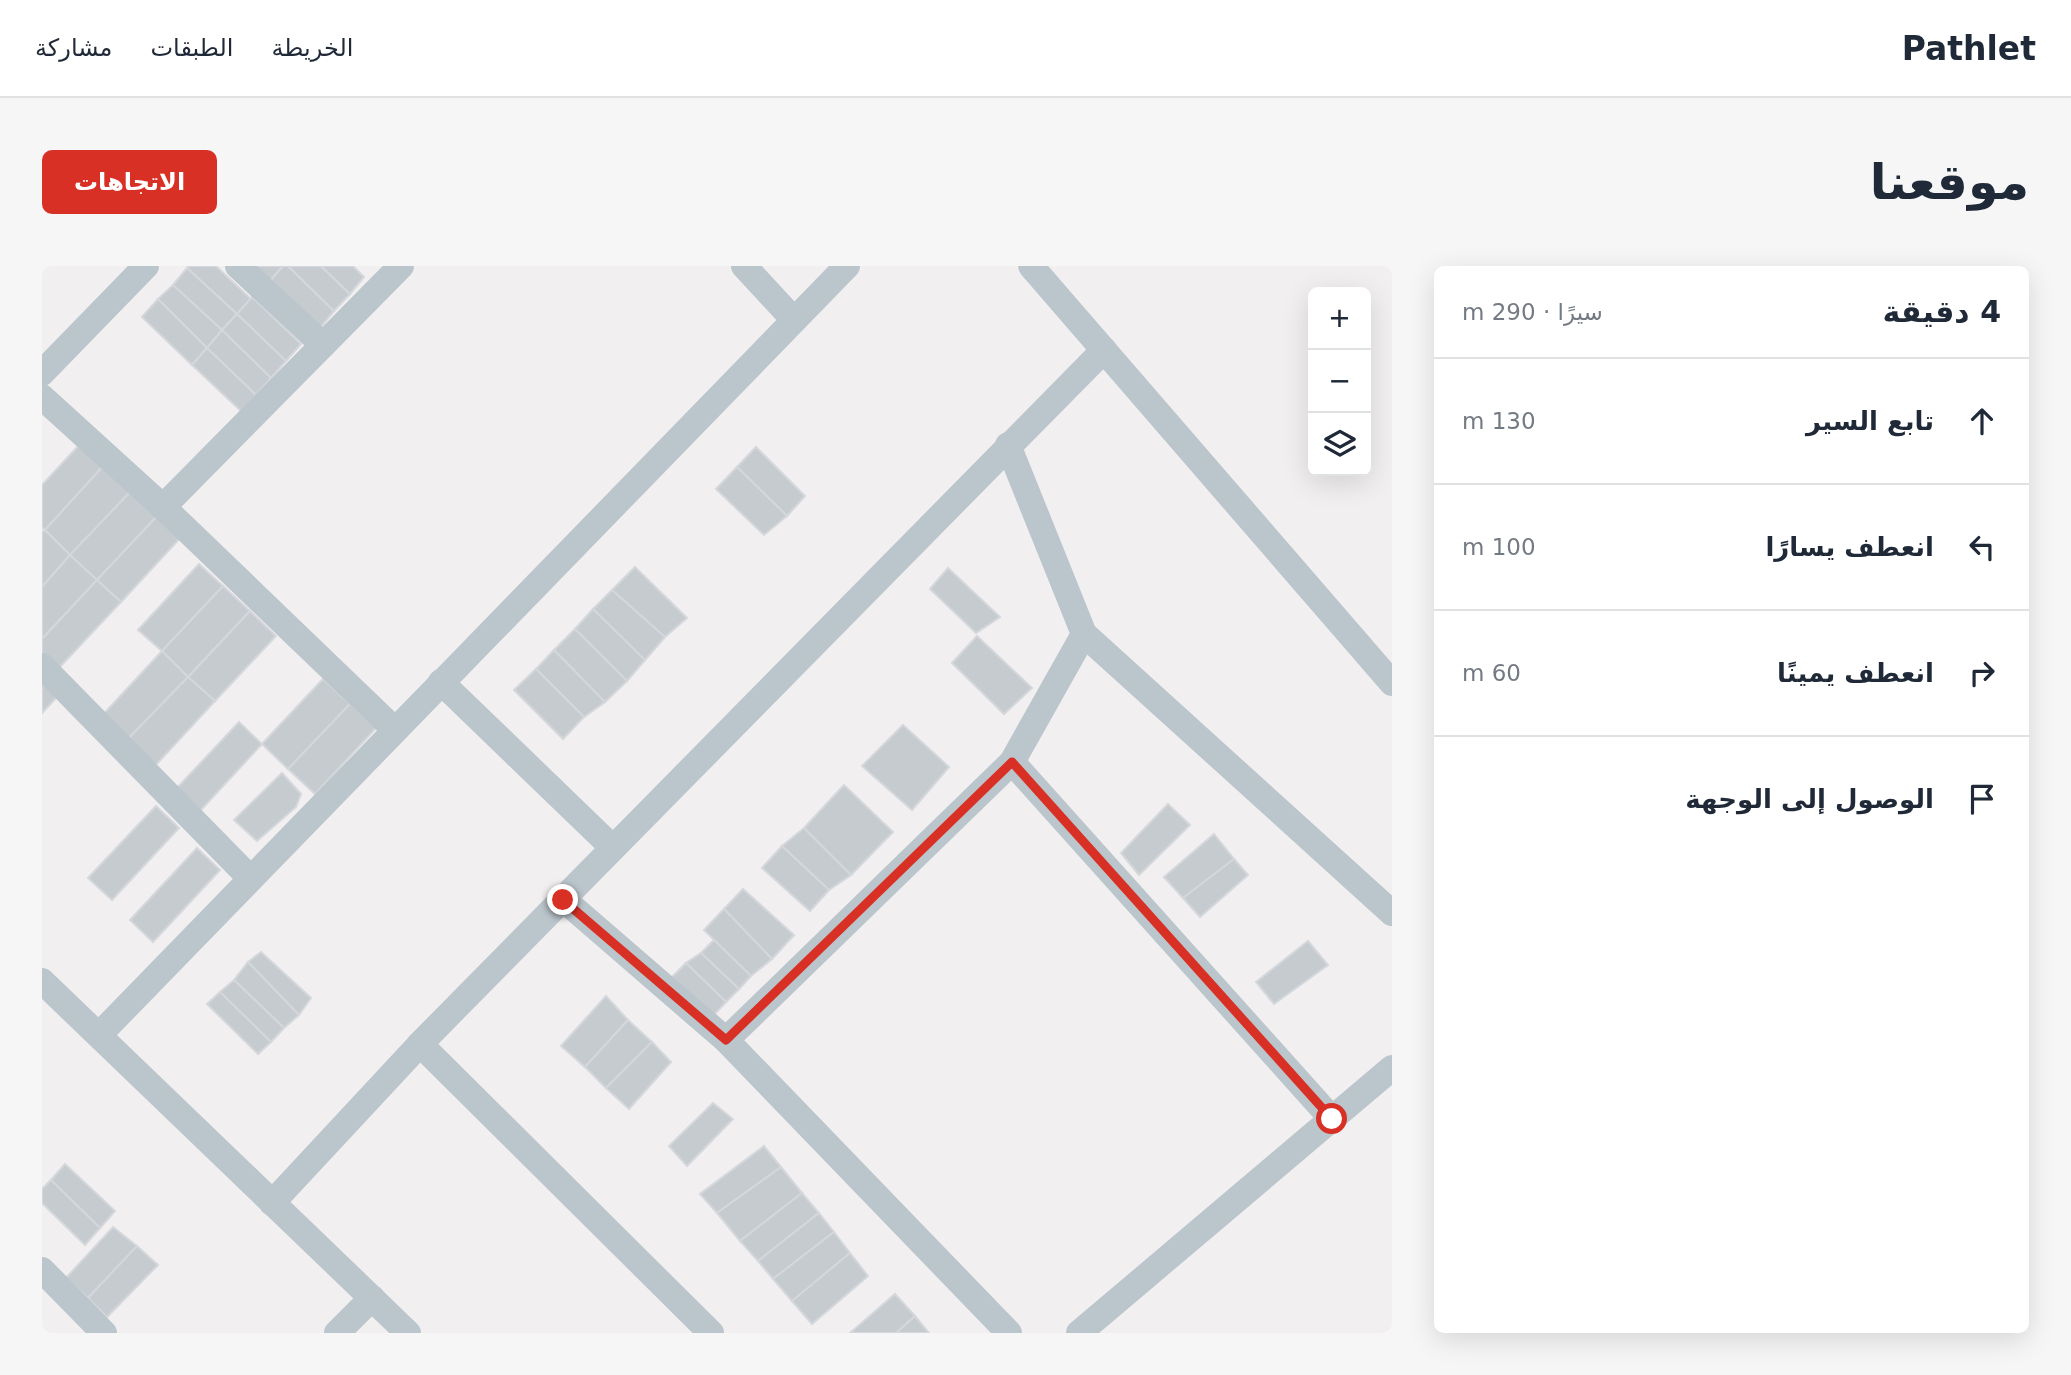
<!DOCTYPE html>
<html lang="ar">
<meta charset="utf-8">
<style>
body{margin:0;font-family:"DejaVu Sans",Cairo,sans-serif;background:#f6f6f7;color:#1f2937;direction:rtl}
.controls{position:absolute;right:21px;top:21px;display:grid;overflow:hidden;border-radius:10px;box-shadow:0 7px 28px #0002}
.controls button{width:63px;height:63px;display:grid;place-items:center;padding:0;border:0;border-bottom:2px solid #e0e1e3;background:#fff;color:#1f2937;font:35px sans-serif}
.stop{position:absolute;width:21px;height:21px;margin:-16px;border:5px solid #d93025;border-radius:50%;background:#fff}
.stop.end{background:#d93025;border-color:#fff;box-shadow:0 2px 7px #0008}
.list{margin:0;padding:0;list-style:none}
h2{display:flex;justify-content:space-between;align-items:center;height:91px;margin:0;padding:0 28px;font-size:30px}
h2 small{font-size:23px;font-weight:400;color:#747a83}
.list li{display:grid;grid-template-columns:46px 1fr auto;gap:21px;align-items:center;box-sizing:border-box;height:126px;padding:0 28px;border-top:2px solid #e0e1e3}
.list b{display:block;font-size:26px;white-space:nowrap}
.list em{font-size:23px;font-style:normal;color:#747a83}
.icon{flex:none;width:38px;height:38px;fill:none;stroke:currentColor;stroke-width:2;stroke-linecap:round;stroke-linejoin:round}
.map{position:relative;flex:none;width:1350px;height:1067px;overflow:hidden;direction:ltr;border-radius:10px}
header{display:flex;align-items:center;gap:42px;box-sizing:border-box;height:98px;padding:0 35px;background:#fff;border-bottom:2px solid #e0e1e3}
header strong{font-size:33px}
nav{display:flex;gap:38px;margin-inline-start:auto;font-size:24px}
.intro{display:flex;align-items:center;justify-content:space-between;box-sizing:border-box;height:168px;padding:0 42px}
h1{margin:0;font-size:49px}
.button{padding:18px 32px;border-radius:10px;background:#d93025;color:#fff;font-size:24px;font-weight:700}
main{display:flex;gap:42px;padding:0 42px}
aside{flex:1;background:#fff;border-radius:10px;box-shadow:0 7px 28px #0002}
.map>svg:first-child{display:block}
.building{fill:#c6cbcf;stroke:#d4d7db;stroke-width:2}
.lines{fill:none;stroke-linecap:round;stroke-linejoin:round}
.minor{stroke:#bbc6cc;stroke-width:26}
.route{stroke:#d93025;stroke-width:9}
</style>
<header>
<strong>Pathlet</strong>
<nav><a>الخريطة</a><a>الطبقات</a><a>مشاركة</a></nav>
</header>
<div class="intro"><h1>موقعنا</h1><a class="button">الاتجاهات</a></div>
<main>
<aside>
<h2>4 دقيقة<small>سيرًا · 290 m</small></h2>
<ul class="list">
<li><svg class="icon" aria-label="ahead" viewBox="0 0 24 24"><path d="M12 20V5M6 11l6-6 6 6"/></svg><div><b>تابع السير</b></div><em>130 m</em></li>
<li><svg class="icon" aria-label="left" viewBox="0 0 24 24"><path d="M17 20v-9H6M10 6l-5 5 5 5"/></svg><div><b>انعطف يسارًا</b></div><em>100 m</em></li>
<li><svg class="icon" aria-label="right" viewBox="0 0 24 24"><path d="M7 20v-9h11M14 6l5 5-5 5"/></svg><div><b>انعطف يمينًا</b></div><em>60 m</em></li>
<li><svg class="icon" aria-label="arrive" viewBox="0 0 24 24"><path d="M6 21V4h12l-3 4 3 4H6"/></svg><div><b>الوصول إلى الوجهة</b></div></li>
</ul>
</aside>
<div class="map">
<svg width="1350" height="1067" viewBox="0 0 1350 1067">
<rect width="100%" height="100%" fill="#f2eff0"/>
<!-- building -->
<g class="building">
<polygon points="147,0 174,0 209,33 195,48 145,2"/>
<polygon points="213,0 241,0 228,15"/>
<polygon points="241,0 246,0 292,45 278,62 228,15"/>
<polygon points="246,0 279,0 308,28 292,45"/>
<polygon points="279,0 311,0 322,11 308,28"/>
<polygon points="145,2 195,48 180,64 131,19"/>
<polygon points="131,19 180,64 165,82 116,33"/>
<polygon points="210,31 259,78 244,95 195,48"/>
<polygon points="116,33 165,82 150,99 100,51"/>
<polygon points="195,48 244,95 229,112 180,64"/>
<polygon points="180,64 229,112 214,129 165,82"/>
<polygon points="165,82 214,129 200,146 150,99"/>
<polygon points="40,176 63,198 3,264 0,261 0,219"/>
<polygon points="714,181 763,230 745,250 695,201"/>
<polygon points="63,198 91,223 28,289 3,264"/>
<polygon points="695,201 745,250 722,269 674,223"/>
<polygon points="91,223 117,248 55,314 28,289"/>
<polygon points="117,248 140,270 79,336 55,314"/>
<polygon points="3,264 28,289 0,321 0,266"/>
<polygon points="28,289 55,314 0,373 0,321"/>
<polygon points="157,298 181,320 120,385 96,364"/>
<polygon points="593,301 645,352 623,371 570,324"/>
<polygon points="906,302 958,351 934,367 888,323"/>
<polygon points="55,314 79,336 16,403 0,388 0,373"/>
<polygon points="181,320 208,345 146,411 120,385"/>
<polygon points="570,324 623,371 603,394 551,343"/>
<polygon points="551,343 603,394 585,415 533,363"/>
<polygon points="208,345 234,370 173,435 146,411"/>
<polygon points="533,363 585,415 563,436 512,384"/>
<polygon points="935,370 990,422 962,448 910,397"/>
<polygon points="512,384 563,436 542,451 494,403"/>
<polygon points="120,385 146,411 83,476 57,453"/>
<polygon points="494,403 542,451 521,473 472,424"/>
<polygon points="146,411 173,435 110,503 83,476"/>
<polygon points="281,413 308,438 246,503 220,478"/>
<polygon points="0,417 15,431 0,447"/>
<polygon points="308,438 334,462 273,528 246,503"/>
<polygon points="197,456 220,478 158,545 134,523"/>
<polygon points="861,459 907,501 870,544 820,500"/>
<polygon points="240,507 259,528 254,541 215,575 192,554"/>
<polygon points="802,519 851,566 809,609 762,562"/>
<polygon points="1126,538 1148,559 1097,609 1079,587"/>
<polygon points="114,540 137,562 70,634 46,612"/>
<polygon points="762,562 809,609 787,624 740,580"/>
<polygon points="1172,568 1192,593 1141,632 1122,611"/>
<polygon points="740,580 787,624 768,645 720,602"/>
<polygon points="155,582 178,604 111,676 88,654"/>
<polygon points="1192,593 1206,609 1158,651 1141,632"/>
<polygon points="701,623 752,669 730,693 682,643"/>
<polygon points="682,643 730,693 709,710 662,664"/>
<polygon points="672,674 709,710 697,723 659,687"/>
<polygon points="1266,675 1286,699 1232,738 1214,716"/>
<polygon points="219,686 269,732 257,749 206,696"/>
<polygon points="659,687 697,723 684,736 644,697"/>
<polygon points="206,696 257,749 242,762 192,714"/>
<polygon points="644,697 684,736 670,751 630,711"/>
<polygon points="192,714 242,762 229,776 178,726"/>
<polygon points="178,726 229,776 216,788 165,738"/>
<polygon points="564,730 586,754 543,801 519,780"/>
<polygon points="586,754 610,776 564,822 543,801"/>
<polygon points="610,776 629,796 587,843 564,822"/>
<polygon points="671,837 691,853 645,900 627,880"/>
<polygon points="722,880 739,901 675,947 658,928"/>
<polygon points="23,898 73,945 58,962 9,914"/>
<polygon points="739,901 760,927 698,975 675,947"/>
<polygon points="9,914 58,962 43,979 0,937 0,923"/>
<polygon points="760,927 777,947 716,995 698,975"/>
<polygon points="777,947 792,966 731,1013 716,995"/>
<polygon points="71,961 95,980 46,1032 24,1012"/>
<polygon points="792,966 808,987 750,1035 731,1013"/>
<polygon points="95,980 116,999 65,1051 46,1032"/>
<polygon points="808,987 826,1010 770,1058 750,1035"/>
<polygon points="853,1028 873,1050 854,1067 808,1067"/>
<polygon points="873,1050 887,1067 854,1067"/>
</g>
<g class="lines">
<!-- minor -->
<g class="minor">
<polyline points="196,0 281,79"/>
<polyline points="702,0 752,54"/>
<polyline points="989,0 1350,417"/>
<polyline points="0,107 104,0"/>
<polyline points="0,131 121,241 353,464"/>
<polyline points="966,179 1042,368 1350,647"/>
<polyline points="121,241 359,0"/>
<polyline points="0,400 208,612"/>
<polyline points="399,416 571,582"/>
<polyline points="970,496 1290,853"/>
<polyline points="521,633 684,774 967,1067"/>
<polyline points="0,715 366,1067"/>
<polyline points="57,769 805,0"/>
<polyline points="684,774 970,496 1042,368"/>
<polyline points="378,778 669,1067"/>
<polyline points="230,937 378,778 1062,84"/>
<polyline points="0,1004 62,1067"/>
<polyline points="295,1067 330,1032"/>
<polyline points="1037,1067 1350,802"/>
</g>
</g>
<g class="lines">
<!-- route -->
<polyline class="route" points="521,634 684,774 970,496 1290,853"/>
</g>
</svg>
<div class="controls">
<button>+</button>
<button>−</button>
<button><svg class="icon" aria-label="layers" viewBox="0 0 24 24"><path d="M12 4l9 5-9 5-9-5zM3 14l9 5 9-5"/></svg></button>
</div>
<div class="stop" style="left:1290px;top:853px"></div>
<div class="stop end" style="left:521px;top:634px"></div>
</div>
</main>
